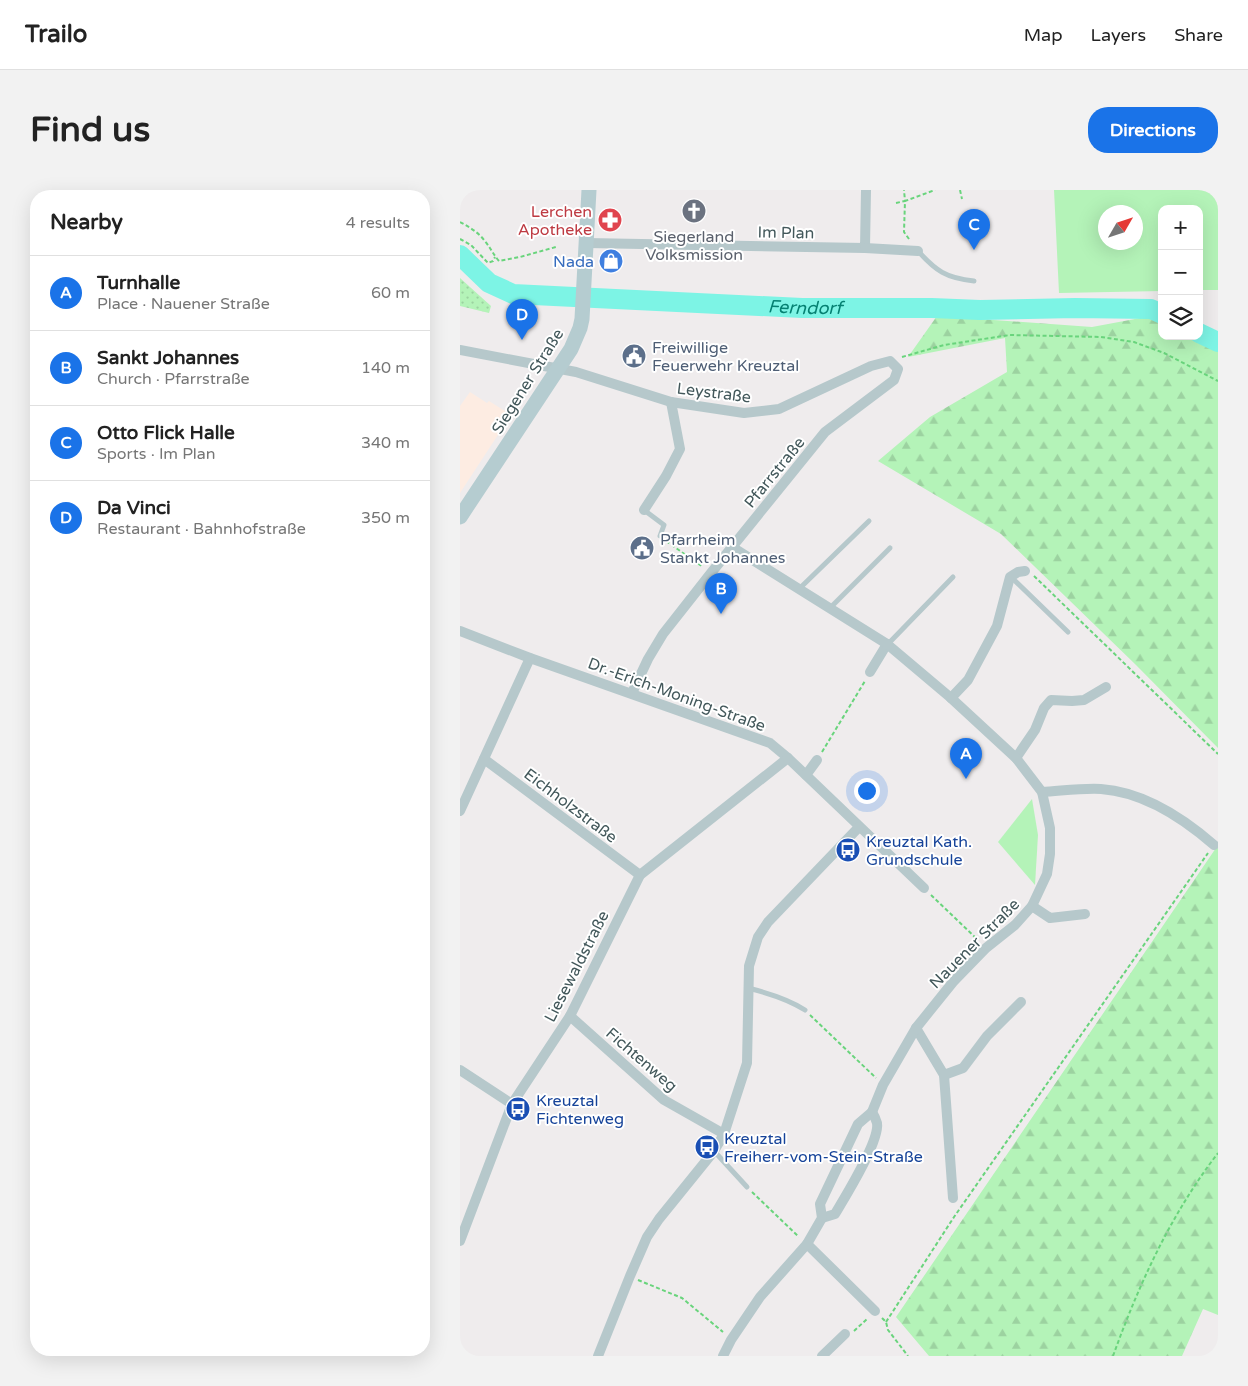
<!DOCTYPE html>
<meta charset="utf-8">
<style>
body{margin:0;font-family:"Varela Round",sans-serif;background:#f2f2f2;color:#222}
.controls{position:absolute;right:15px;top:15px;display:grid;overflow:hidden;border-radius:10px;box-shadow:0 5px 20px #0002}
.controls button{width:45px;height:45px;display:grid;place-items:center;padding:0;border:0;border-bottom:1px solid #e0e0e0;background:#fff;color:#222;font:25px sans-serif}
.compass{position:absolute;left:638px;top:15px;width:45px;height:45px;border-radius:50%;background:#fff;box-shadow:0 5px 20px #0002;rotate:51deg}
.you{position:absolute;left:406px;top:600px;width:18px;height:18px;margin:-12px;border:4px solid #fff;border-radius:50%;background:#1a73e8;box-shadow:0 0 0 8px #1a73e833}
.badge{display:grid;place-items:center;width:32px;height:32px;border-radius:50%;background:#1a73e8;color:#fff;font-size:16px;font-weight:700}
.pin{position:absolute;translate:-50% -41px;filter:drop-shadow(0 1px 2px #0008)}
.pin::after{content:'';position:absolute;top:26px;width:18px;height:15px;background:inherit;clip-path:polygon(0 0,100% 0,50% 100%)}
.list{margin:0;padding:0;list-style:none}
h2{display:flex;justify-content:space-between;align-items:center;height:65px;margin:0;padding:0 20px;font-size:21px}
h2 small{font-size:16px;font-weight:400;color:#767676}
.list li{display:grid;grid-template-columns:32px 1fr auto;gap:15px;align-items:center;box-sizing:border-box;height:75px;padding:0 20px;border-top:1px solid #e0e0e0}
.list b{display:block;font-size:19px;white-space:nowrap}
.list p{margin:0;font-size:16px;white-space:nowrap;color:#767676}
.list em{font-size:16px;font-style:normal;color:#767676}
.icon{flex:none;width:28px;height:28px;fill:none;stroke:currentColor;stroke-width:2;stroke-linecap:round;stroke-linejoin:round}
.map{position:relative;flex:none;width:758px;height:1166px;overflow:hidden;border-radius:20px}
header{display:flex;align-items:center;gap:30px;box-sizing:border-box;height:70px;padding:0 25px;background:#fff;border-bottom:1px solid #e0e0e0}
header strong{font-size:24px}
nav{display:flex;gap:28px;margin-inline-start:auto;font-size:18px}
.intro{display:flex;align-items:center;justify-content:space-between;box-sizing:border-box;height:120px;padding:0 30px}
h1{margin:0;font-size:35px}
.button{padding:12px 22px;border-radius:20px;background:#1a73e8;color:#fff;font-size:18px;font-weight:700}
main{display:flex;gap:30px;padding:0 30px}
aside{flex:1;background:#fff;border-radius:20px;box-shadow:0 5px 20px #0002}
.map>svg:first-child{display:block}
.commercial{fill:#fdece2}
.grass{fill:url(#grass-dots)}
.forest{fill:url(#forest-firs)}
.park{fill:#b4f3b8;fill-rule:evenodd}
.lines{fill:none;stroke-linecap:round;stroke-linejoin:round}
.river{stroke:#7df4e5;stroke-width:20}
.path{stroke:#69d47c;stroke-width:2;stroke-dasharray:4 2.5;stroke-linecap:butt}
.lane{stroke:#b6c8cb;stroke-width:5}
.street{stroke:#b6c8cb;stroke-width:10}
.secondary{stroke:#b5ccd0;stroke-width:15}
.labels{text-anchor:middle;stroke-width:4;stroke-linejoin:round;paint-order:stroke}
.health-label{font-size:16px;fill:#be3a42;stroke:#fff;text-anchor:end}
.street-label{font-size:16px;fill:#43585b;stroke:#fff}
.worship-label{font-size:16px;fill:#5b616d;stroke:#fff}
.shop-label{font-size:16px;fill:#366cbe;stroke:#fff;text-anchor:end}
.service-label{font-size:16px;fill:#4e5e75;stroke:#fff;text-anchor:start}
.transit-label{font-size:16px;fill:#164399;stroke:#fff;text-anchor:start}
.water-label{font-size:18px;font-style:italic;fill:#058172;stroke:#fff}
</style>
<header>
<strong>Trailo</strong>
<nav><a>Map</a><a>Layers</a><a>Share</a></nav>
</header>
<div class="intro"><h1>Find us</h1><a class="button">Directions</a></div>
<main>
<aside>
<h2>Nearby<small>4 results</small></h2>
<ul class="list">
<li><span class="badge">A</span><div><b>Turnhalle</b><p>Place · Nauener Straße</p></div><em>60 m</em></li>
<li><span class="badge">B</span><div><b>Sankt Johannes</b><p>Church · Pfarrstraße</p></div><em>140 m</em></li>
<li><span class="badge">C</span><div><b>Otto Flick Halle</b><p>Sports · Im Plan</p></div><em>340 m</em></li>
<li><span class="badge">D</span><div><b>Da Vinci</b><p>Restaurant · Bahnhofstraße</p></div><em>350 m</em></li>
</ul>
</aside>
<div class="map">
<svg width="758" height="1166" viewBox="0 0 758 1166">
<defs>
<pattern id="grass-dots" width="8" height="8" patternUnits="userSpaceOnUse" patternTransform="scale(1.25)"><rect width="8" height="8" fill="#b4f3b8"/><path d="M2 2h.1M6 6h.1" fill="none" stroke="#9cd2a0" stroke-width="1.8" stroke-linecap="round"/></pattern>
<pattern id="forest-firs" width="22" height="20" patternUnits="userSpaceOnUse" patternTransform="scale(1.25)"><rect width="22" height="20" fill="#b4f3b8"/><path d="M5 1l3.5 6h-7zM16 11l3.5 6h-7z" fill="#9cd2a0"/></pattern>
</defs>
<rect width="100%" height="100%" fill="#efeced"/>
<!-- commercial -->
<polygon class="commercial" points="10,202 27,213 29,211 51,225 0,303 0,216"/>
<!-- grass -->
<polygon class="grass" points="0,88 31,116 29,123 0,116"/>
<!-- forest -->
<g class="forest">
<polygon points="477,126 632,137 691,126 702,131 702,146 736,146 758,157 758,558 676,475 541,344 418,271 470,227 547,182 545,148 448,167"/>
<polygon points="758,655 758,1125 743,1119 722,1166 469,1166 436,1127"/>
</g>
<!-- park -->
<g class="park">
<path d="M594 0H758V100H739V19H702V101L599 103ZM646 22H676V52H646Z"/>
<polygon points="572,609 578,645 575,695 538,652"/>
</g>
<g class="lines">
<!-- river -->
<g class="river">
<path id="s1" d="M0 65 29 93 53 104 342 118H472L520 120 615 118 691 119 702 124"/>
<polyline points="739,143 758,152"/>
</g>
<!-- path -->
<g class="path">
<polyline points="500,0 502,9"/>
<polyline points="436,13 445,11 444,0"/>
<path d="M0 32C9 37 18 42 24 50 30 57 33 64 39 71L60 67 96 57"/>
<polyline points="0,49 11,55 28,73 33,71 35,67"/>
<polyline points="449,49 444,42 445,11 475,0"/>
<polyline points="442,167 484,155 550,145 641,147 674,152 704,163 758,191"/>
<polyline points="206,351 243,377"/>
<polyline points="574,386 758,564"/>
<polyline points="362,562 405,491"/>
<polyline points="471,705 518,750"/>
<polyline points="350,825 416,888"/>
<polyline points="292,1002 339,1047"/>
<polyline points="178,1090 222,1108 263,1142"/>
<polyline points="422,1128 426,1132 428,1140 448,1166"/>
<polyline points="426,1132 494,1027 748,663"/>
<polyline points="394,1141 407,1129"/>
<path d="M653 1166C679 1094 711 1024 758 963"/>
</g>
<!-- lane -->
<g class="lane">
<path d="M458 61C476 81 486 88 514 91"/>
<polyline points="184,320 204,335 200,346"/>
<polyline points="551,387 608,442"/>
<polyline points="340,398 409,331"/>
<polyline points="370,418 430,358"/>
<polyline points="428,454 493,387"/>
<path d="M288 798C308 803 328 809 345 820"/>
<polyline points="254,961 287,997"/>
</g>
<!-- street -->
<g class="street">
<polyline points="127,53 405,58 406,0"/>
<polyline points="405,58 458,61"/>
<polyline points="0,160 116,182 211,212 284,223 319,219 411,176 430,171 438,179 434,190 365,242 251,383 203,444 188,469 172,503"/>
<polyline points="184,320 206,286 220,259 211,212"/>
<polyline points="0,441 70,468 310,553 328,568 464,698"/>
<polyline points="410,482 427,454"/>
<polyline points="491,508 508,490 537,436 550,387 558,382 565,381"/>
<polyline points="556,568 575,540 584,518 591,510 612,511 624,510 646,497"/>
<polyline points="24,569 180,685"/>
<polyline points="346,585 357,570"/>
<path d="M582 602C601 601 621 598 641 599 683 602 723 628 754 655"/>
<polyline points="0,621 70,468"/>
<polyline points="572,716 590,728 625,724"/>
<polyline points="110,826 204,910 264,944"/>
<polyline points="456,838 484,885 493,1008"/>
<polyline points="0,880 52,914"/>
<polyline points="484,885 503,878 527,846 561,812"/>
<path d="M362 1028 375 1024C385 1007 420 951 417 933 416 930 414 925 412 922"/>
<polyline points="0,1051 52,914 110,826 180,685 328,568"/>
<polyline points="347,1054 415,1121"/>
<polyline points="138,1166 170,1086 187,1047 199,1029 254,961 264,944 287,873 289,776 298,747 308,732 399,637"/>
<polyline points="263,1166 271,1150 300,1107 347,1054 362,1028 360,1014 398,934 412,922 423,895 456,838 493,792 526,758 555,735 572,716 587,684 590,664 590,638 582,602 556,568 491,508 427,454 272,357"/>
<polyline points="362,1166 385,1144"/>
</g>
<!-- secondary -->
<polyline class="secondary" points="0,327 111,159 120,138 122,129 129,0"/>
</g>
<!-- icons -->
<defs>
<symbol id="church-disc" viewBox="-11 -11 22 22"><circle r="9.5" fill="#6b7280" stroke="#fff"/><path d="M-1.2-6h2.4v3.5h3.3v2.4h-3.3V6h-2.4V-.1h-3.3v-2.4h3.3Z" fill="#fff"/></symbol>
<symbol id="pharmacy-disc" viewBox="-11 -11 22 22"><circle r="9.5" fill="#e0444e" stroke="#fff"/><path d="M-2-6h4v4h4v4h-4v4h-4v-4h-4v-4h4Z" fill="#fff"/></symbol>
<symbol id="shop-disc" viewBox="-11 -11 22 22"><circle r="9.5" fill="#3f7fe0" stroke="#fff"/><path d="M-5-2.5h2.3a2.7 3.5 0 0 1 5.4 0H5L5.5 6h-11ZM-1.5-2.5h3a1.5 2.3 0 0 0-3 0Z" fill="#fff"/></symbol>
<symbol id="civic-disc" viewBox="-11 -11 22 22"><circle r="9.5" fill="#5c6f8a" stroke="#fff"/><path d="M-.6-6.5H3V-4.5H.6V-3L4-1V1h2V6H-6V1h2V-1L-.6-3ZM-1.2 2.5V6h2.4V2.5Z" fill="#fff"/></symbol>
<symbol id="bus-disc" viewBox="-11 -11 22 22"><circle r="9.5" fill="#1a4fb4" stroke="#fff"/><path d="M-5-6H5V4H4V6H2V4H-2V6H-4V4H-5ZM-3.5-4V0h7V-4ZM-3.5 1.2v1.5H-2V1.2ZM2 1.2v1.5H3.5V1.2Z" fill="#fff"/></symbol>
</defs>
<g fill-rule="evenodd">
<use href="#church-disc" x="220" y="7" width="28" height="28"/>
<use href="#pharmacy-disc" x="136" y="16" width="28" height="28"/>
<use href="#shop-disc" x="137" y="57" width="28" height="28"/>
<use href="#civic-disc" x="160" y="152" width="28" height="28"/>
<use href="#civic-disc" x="168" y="344" width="28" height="28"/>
<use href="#bus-disc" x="374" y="646" width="28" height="28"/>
<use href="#bus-disc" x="44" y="905" width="28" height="28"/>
<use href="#bus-disc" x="233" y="943" width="28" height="28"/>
</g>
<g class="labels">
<!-- health labels -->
<g class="health-label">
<text x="132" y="27">Lerchen<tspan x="132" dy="18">Apotheke</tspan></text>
</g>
<!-- street labels -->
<g class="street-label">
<text transform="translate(326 42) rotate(1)" y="6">Im Plan</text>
<text transform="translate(67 191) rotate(-58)" y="6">Siegener Straße</text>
<text transform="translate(254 202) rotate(7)" y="6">Leystraße</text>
<text transform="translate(314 282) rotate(-51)" y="6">Pfarrstraße</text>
<text transform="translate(217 504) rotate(20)" y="6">Dr.-Erich-Moning-Straße</text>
<text transform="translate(111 615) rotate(37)" y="6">Eichholzstraße</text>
<text transform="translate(514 753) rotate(-45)" y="6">Nauener Straße</text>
<text transform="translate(116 776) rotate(-63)" y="6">Liesewaldstraße</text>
<text transform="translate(182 869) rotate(41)" y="6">Fichtenweg</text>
</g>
<!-- worship labels -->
<g class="worship-label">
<text x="234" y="52">Siegerland<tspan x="234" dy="18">Volksmission</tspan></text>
</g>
<!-- shop labels -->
<g class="shop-label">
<text x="134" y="77">Nada</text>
</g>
<!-- service labels -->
<g class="service-label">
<text x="192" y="163">Freiwillige<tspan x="192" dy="18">Feuerwehr Kreuztal</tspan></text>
<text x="200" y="355">Pfarrheim<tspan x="200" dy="18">Stankt Johannes</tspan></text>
</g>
<!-- transit labels -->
<g class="transit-label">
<text x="406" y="657">Kreuztal Kath.<tspan x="406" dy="18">Grundschule</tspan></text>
<text x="76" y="916">Kreuztal<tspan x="76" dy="18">Fichtenweg</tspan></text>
<text x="264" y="954">Kreuztal<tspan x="264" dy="18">Freiherr-vom-Stein-Straße</tspan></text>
</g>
<!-- water labels -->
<g class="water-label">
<text dy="6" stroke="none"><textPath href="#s1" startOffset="359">Ferndorf</textPath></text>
</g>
</g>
</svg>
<div class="controls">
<button>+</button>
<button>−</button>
<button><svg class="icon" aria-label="layers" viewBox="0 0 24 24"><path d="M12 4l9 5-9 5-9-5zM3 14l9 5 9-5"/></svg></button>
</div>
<svg class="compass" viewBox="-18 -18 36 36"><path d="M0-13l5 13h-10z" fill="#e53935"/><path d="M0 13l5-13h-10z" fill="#767676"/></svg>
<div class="you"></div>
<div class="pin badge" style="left:506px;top:589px">A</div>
<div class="pin badge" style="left:261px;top:424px">B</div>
<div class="pin badge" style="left:514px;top:60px">C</div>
<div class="pin badge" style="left:62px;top:150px">D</div>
</div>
</main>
